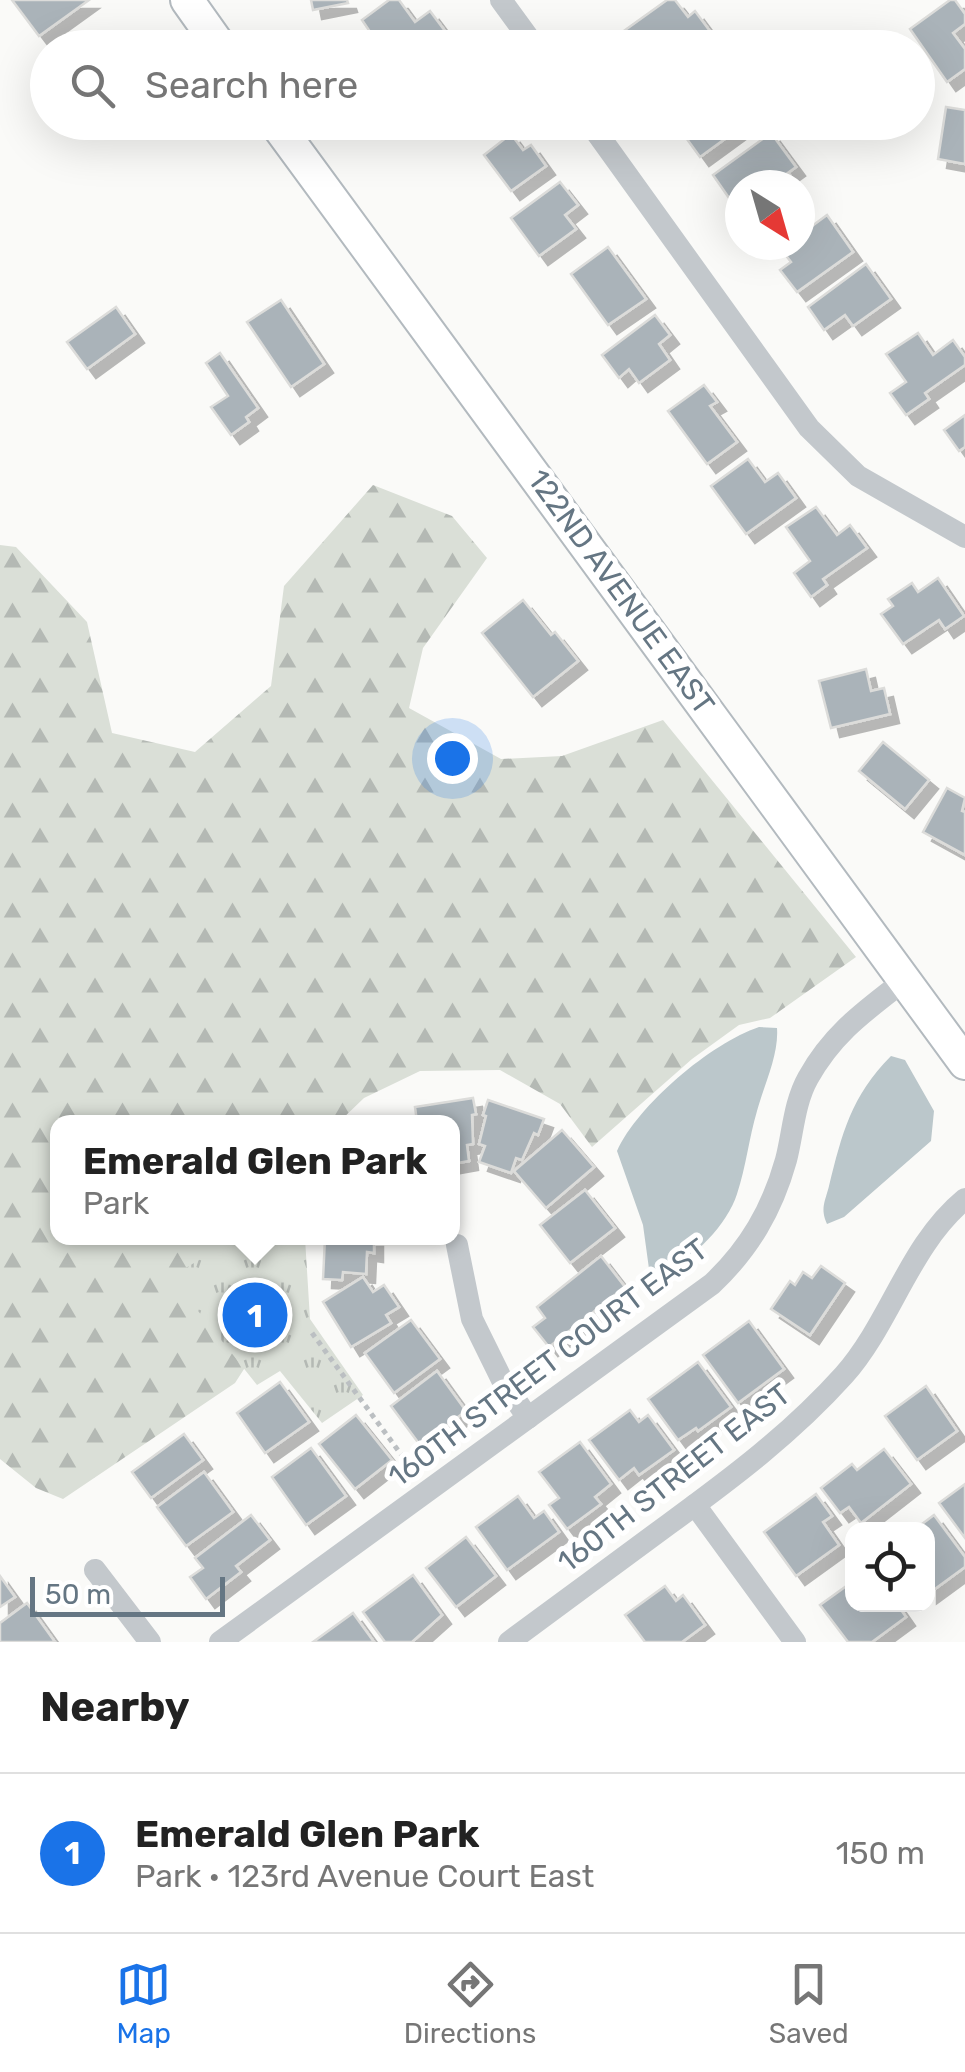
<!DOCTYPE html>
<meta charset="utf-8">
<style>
body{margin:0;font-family:Rubik,sans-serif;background:#f6f6f6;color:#222}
.controls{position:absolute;right:30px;bottom:30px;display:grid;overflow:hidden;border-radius:20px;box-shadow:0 10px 40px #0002}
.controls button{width:90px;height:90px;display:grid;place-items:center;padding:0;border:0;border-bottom:2px solid #e0e0e0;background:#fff;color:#222;font:50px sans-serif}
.compass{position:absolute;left:725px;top:170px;width:90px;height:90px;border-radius:50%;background:#fff;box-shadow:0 10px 40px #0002;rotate:143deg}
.scale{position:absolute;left:30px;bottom:25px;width:195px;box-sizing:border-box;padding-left:10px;border:5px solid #657683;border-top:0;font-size:28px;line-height:35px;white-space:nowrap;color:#657683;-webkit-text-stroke:8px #fff;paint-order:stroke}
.you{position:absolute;left:452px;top:758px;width:35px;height:35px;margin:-25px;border:8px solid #fff;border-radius:50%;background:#1a73e8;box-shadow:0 0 0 15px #1a73e833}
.badge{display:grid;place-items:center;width:65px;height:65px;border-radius:50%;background:#1a73e8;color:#fff;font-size:32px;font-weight:700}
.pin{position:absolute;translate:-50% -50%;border:5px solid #fff;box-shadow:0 2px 10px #0006}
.popup{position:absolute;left:50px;top:1115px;width:410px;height:130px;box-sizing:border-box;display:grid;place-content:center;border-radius:20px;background:#fff;filter:drop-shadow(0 2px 8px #0005);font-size:32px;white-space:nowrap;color:#767676}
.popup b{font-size:38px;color:#222}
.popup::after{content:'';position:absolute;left:50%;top:100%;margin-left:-20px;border:20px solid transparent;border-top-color:#fff}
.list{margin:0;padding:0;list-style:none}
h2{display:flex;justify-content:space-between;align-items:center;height:130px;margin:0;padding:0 40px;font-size:42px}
h2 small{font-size:32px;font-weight:400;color:#767676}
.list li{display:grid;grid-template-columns:65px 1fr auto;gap:30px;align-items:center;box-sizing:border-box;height:160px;padding:0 40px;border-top:2px solid #e0e0e0}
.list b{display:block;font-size:38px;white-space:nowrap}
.list p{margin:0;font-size:32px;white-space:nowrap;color:#767676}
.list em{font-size:32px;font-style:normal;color:#767676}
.icon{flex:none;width:55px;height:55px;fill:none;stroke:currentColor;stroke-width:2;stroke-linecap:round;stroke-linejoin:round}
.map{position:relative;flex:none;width:965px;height:1642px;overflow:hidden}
.search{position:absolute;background:#fff;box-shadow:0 10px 40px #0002;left:30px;right:30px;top:30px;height:110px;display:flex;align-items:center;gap:25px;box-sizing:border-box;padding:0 35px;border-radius:55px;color:#767676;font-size:38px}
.sheet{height:290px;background:#fff}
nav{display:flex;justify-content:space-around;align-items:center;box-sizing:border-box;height:140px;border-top:2px solid #e0e0e0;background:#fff;font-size:28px;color:#767676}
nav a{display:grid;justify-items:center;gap:5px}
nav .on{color:#1a73e8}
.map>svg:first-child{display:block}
.forest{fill:url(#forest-firs)}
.park{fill:url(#park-tufts)}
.water{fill:#bbc7cb}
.building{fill:#aab3b9;stroke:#dcdcda;stroke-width:2.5;filter:url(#shadow)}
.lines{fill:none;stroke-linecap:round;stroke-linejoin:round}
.secondary-casing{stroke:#b3babf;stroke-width:36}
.path{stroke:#bbbfc2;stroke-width:5;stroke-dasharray:5 5;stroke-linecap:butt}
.minor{stroke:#c3c8cc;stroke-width:22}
.secondary{stroke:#fff;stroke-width:32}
.labels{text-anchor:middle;stroke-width:10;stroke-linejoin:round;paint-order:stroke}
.street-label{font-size:30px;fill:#657683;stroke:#fff}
</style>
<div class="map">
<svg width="965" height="1642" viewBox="0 0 965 1642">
<defs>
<pattern id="forest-firs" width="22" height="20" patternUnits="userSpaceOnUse" patternTransform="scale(2.5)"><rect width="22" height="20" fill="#dadfd7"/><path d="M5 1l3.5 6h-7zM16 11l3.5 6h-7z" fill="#b4b9b4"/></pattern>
<pattern id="park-tufts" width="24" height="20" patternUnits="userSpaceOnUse" patternTransform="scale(2.5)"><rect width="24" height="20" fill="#dadfd7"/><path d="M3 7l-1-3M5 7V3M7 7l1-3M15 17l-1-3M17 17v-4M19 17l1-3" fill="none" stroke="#b4b9b4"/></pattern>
<filter id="shadow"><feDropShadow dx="9" dy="9" stdDeviation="0" flood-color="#0004"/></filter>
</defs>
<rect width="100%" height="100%" fill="#fafaf8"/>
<!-- forest -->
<polygon class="forest" points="373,485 452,516 487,558 423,648 409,708 501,759 562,756 663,720 856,957 770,1018 739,1025 692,1059 592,1147 560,1104 500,1070 420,1071 364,1098 339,1122 58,1122 58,1238 275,1238 264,1338 235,1383 63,1499 36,1488 0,1459 0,545 16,547 87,622 112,733 195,752 271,686 284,586"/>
<!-- park -->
<polygon class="park" points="235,1238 305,1238 310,1319 363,1395 322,1423 280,1371 257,1385 171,1277"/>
<!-- water -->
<g class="water">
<path d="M759 1027 777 1028C779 1055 764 1085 757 1111 749 1138 746 1167 737 1194 726 1228 685 1269 650 1276L643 1225 617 1151C638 1105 711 1043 759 1027Z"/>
<path d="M891 1056 905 1060 934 1111 931 1141 844 1217 827 1224C820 1208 825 1202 829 1186 842 1134 851 1096 891 1056Z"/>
</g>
<!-- building -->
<g class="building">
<polygon points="12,0 89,0 39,36"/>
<polygon points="311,0 347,0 348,3 313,10"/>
<polygon points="389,0 399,0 415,22 430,11 448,35 430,48 381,48 362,20"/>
<polygon points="667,0 675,0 688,17 695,11 718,42 711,48 680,48 678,45 675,48 621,48 614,38"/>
<polygon points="950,0 955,0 965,14 965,24 953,33 965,49 965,69 947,82 910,29"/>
<polygon points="946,107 965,110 965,164 938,159"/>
<polygon points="691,122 748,122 700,157 684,135 695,127"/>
<polygon points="771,133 796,167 771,185 740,185 740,190 729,198 713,175"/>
<polygon points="511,134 523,150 531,145 546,166 511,191 484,155"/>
<polygon points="789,174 794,181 782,185 779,181"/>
<polygon points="560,182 578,205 565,215 576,229 539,256 511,218"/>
<polygon points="827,215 853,252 797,292 780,270 791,262 781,249 786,245 800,245 800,235"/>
<polygon points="608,247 646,299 608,325 571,274"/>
<polygon points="866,264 891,299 853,326 845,315 824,330 808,307"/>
<polygon points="281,300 324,364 291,387 247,322"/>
<polygon points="116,307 135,334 87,369 67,342"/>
<polygon points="655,315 670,335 659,344 670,360 639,383 629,369 619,378 602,355"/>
<polygon points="918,333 933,355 953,340 965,357 965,365 925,393 929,399 906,415 890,393 906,382 886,354"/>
<polygon points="220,353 258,408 246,417 249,422 231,435 211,407 228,396 206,363"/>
<polygon points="704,385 717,402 710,406 737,442 707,464 668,411"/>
<polygon points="965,415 965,447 959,451 944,430"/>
<polygon points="748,459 765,482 778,473 796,498 746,534 711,486"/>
<polygon points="816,507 837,535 850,525 867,548 823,579 827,585 811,597 794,573 810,561 786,527"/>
<polygon points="938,578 964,616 945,629 939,620 903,644 881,614 893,606 888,599 912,583 918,592"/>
<polygon points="523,600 551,635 555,632 578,661 533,697 482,633"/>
<polygon points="866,669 871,691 884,688 890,714 831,728 819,681"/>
<polygon points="883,742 929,780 905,809 859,771"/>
<polygon points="947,788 965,798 962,811 965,812 965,855 923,832"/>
<polygon points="473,1098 476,1114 472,1115 473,1144 467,1145 469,1161 452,1164 452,1122 417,1122 415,1107"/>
<polygon points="488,1100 544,1119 538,1135 534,1133 522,1160 516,1158 511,1173 479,1162 485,1146 479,1144 486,1116 483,1115"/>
<polygon points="562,1130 594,1167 546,1208 514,1171"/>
<polygon points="585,1190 615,1228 570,1263 540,1225"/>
<polygon points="325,1238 374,1238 374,1253 367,1252 366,1274 343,1272 342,1280 323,1279"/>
<polygon points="601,1256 625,1287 549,1347 533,1327 545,1318 537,1307"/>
<polygon points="821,1266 845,1283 810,1335 771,1309 790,1281 795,1285 803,1272 812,1278"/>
<polygon points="363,1277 373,1292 384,1285 399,1307 386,1315 391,1323 351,1347 323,1302"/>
<polygon points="411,1320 440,1359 394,1393 365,1353"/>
<polygon points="749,1321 784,1369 738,1403 703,1355"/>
<polygon points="698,1362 731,1407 698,1431 696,1428 678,1440 648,1399"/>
<polygon points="437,1371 466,1411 420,1445 391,1406"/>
<polygon points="280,1382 309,1422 265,1453 237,1413"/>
<polygon points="926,1386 957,1431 917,1460 885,1416"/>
<polygon points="630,1410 639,1422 648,1415 674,1450 639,1475 634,1468 619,1480 589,1440"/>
<polygon points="356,1415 392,1460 355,1489 319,1444"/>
<polygon points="184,1434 203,1460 151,1498 132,1472"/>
<polygon points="580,1442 611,1484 595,1497 601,1504 567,1529 549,1505 559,1498 539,1472"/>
<polygon points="311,1448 346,1496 306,1525 272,1477"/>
<polygon points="884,1449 911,1484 861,1523 849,1507 840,1513 821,1488 852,1464 857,1470"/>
<polygon points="204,1472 233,1512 186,1546 157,1507"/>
<polygon points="965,1484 965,1538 939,1503"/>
<polygon points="816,1494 832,1516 823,1522 839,1545 796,1576 764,1532"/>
<polygon points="518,1496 534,1518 544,1511 559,1532 507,1570 476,1527"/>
<polygon points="251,1515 270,1540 236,1566 241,1572 206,1599 190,1577 203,1568 195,1558"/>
<polygon points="934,1515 965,1557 965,1567 928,1594 928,1530 914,1530"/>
<polygon points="466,1537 496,1576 456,1607 426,1568"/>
<polygon points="413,1575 442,1615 412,1642 385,1642 363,1612"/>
<polygon points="0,1576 15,1597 0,1607"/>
<polygon points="852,1582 852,1604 897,1604 906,1617 872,1642 848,1642 820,1605"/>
<polygon points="665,1586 676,1601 683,1595 705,1625 682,1642 645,1642 625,1615"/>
<polygon points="27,1603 55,1642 0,1642 0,1623"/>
<polygon points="353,1613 374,1642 313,1642"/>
</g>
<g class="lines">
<defs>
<g id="secondary">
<polyline points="187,0 221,48"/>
<polyline points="275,122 965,1063"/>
</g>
</defs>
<!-- secondary casing -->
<use href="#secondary" class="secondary-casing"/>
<!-- path -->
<polyline class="path" points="312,1333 414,1472"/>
<!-- minor -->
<g class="minor">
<polyline points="501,0 536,48"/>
<polyline points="589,122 809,428 858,476 965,537"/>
<polyline points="457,1245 472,1319 502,1380 528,1418"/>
<polyline points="695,1505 795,1642"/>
<polyline points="95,1570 150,1642"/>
<path d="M220 1642 712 1284C749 1249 772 1210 786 1160 793 1133 794 1103 808 1078 833 1033 865 1011 905 980"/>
<path d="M509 1642C562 1603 616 1563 669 1524 732 1478 792 1433 844 1375 891 1322 909 1245 965 1199"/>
</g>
<!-- secondary -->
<use href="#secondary" class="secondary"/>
</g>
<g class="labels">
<!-- street labels -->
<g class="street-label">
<text transform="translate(621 592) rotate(54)" y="10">122ND AVENUE EAST</text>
<text transform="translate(548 1363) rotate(-37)" y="10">160TH STREET COURT EAST</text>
<text transform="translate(674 1478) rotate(-38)" y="10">160TH STREET EAST</text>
</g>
</g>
</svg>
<div class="controls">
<button><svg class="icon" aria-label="locate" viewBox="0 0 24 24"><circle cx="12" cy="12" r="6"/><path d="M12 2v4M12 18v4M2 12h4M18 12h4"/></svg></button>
</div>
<svg class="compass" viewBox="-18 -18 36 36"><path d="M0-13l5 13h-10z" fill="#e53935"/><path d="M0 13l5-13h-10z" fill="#767676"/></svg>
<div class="scale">50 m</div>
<div class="you"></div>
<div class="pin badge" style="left:255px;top:1315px">1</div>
<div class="popup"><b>Emerald Glen Park</b>Park</div>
<div class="search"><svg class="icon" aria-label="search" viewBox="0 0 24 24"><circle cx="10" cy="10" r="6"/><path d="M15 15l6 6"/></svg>Search here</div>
</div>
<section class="sheet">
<h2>Nearby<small></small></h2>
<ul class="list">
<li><span class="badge">1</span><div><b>Emerald Glen Park</b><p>Park · 123rd Avenue Court East</p></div><em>150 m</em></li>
</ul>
</section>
<nav>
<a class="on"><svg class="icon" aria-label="map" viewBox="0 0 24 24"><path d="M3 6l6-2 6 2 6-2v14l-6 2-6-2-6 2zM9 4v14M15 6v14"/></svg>Map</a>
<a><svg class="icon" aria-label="directions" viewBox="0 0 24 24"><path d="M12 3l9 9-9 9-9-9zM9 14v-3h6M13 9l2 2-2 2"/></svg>Directions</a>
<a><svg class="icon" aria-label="saved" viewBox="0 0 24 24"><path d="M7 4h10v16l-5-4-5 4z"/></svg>Saved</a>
</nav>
